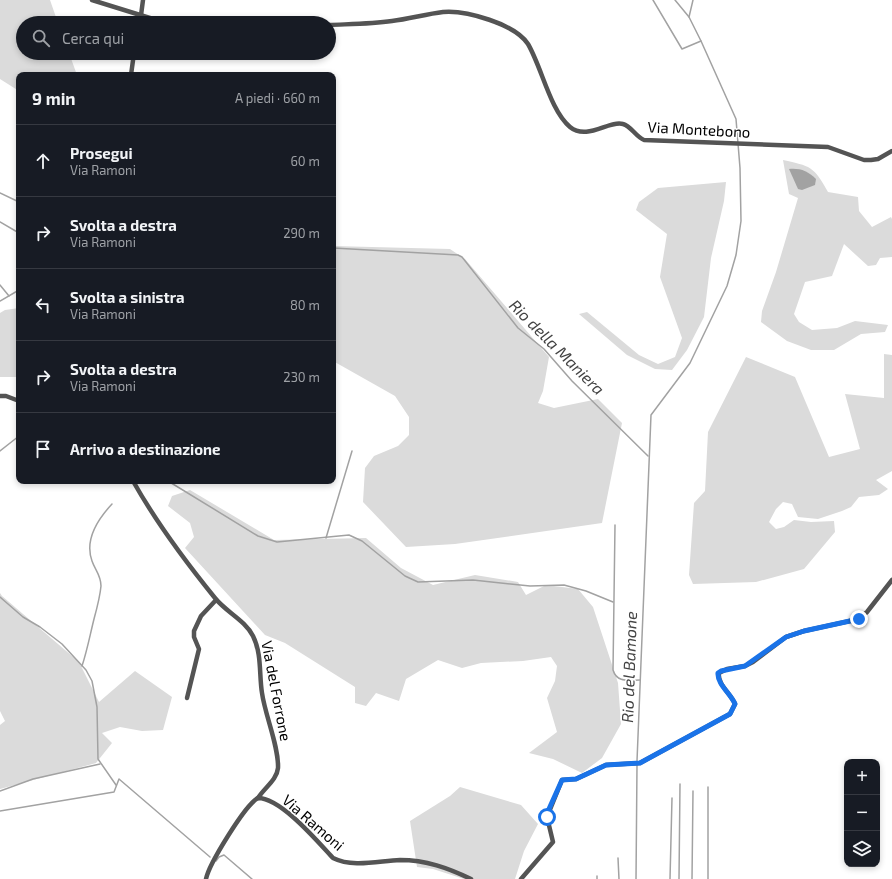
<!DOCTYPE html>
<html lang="it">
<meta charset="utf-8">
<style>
body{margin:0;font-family:"Exo 2",sans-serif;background:#20242c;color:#f1f3f6}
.controls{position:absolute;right:12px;bottom:12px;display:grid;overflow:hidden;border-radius:8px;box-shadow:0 2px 6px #0003}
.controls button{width:36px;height:36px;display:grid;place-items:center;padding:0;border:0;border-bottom:1px solid #363941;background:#171b24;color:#f1f3f6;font:20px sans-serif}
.stop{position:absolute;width:12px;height:12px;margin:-9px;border:3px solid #1a73e8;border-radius:50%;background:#fff}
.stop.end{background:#1a73e8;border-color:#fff;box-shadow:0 1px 4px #0008}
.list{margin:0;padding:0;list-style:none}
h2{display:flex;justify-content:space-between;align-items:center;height:52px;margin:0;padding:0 16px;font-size:17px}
h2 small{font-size:13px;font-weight:400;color:#9ea1a6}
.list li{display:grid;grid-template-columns:26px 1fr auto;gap:12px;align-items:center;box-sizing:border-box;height:72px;padding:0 16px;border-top:1px solid #363941}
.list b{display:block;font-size:15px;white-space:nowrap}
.list p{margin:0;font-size:13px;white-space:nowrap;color:#9ea1a6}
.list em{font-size:13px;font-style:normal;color:#9ea1a6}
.icon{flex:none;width:22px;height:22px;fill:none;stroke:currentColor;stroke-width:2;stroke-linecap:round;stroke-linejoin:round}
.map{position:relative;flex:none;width:892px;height:879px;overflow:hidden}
.search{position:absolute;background:#171b24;box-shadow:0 2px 6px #0003;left:16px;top:16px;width:320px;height:44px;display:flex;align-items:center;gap:10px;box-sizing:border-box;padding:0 14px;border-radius:22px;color:#9ea1a6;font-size:15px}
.panel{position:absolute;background:#171b24;box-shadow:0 2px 6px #0003;left:16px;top:72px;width:320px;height:412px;border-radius:8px}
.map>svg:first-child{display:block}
.green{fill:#dbdbdb}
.water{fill:#a2a2a2}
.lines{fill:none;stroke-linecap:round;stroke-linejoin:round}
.stream{stroke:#a2a2a2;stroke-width:1.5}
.minor{stroke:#545454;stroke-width:4.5}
.route{stroke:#1a73e8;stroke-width:5}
.labels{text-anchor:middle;stroke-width:3;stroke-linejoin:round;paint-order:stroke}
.street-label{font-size:15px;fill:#000;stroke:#fff}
.water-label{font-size:16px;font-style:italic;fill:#434343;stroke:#fff}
</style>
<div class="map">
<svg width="892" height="879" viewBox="0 0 892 879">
<rect width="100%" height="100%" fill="#fff"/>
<!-- green -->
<g class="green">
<polygon points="0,0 50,0 58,23 23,23 23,53 69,53 77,75 19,75 19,91 0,79"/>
<path d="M783 160C810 166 814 166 828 192L858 197 859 211 872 227 891 217 892 219V257L880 258 876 265 868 266 844 244 832 276 805 282 794 314 799 322 812 330 837 328 855 321 888 325 885 332 861 334 834 350H811L787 341 761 322 762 311 776 272 798 198 789 194Z"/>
<polygon points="726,182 724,201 711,258 704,317 687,350 672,370 655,369 627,355 579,314 587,312 639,355 658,364 675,357 682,338 660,277 667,234 636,210 639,202 658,188"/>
<polygon points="333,246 450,249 465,259 549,357 543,391 538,403 554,408 598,399 622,423 602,523 455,544 406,547 363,502 365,468 374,456 398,446 409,435 409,417 395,396 333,361"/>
<polygon points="19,308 19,377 0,377 0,313 5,310"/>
<polygon points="884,354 892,355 892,471 876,480 888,489 879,495 859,497 851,507 842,511 818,519 798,517 792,504 783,502 776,509 769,522 776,529 784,527 794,520 811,522 834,521 835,532 804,569 756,582 693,584 689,575 694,503 705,491 708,432 746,357 795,377 829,457 860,449 845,394 884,398"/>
<polygon points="190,490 274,540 366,538 401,568 433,585 475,575 518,582 526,595 546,585 578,589 593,607 618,683 621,724 602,758 582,773 553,759 529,753 557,732 547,698 555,681 557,666 551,657 523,661 481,663 462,668 438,660 406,679 399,701 376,693 366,706 355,703 355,687 285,643 265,635 185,548 194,537 190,523 168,506 172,496"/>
<polygon points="0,593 2,596 79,662 99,702 135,671 172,697 163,730 142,731 120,727 102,733 112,743 96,763 0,789 0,725 5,721 0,711"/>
<polygon points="460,787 521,805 538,824 524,851 515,879 464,879 433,869 417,867 410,821 450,796"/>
</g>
<!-- water -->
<path class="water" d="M789 169C800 168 808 171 816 179L815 185 802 190 798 189Z"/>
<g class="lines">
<!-- stream -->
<g class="stream">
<polyline points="653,0 682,49 701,41"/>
<polyline points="689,17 693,0"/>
<polyline points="0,193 19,202"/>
<polyline points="0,222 19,233"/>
<polyline points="333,248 458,255 462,257 518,328 544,349 572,381 648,456"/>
<polyline points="0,285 9,296"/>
<polyline points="0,301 19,290"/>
<polyline points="0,451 19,436"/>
<polyline points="168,481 258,536 277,542 349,535 362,541 405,576 418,582 473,580 530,586 564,585 586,591 613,602"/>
<path d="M615 525 613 670C617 683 628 680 640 680"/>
<polyline points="326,538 352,451"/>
<polyline points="0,597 23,617 40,627 62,644 86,670 92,681 97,707 98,759 116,785"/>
<path d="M82 666C87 651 90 635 94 619 97 608 100 597 101 586 101 575 95 570 92 561 84 539 98 519 112 504"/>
<polyline points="637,761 651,415 690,363 727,286 736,255 741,221 740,168 736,119 701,41 689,17 675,0"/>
<polyline points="0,791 33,779 100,764"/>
<polyline points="0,811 114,792 119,779 210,857"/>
<polyline points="618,858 619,879"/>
<polyline points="216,861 219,857 224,855 252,879"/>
<polyline points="597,876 597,879"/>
<polyline points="636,879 637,765"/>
<polyline points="670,879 672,798"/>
<polyline points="679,879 680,784"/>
<polyline points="692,879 693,791"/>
<polyline points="708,879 708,787"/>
</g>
<!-- minor -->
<g class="minor">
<polyline points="92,0 166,23"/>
<polyline points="140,23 143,0"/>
<path d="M329 25C350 24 371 24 392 21 409 19 426 14 443 12 466 10 515 24 528 44 542 68 550 110 570 127 587 141 609 120 623 124 631 126 636 137 644 140L828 147 864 160H871L878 159 892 151"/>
<polyline points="131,75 134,53"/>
<polyline points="0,396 6,396 19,401"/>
<path d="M133 481C156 522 185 561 215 598 226 612 245 620 253 636 262 654 259 675 262 693 265 715 279 747 278 768 277 780 264 788 258 798"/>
<polyline points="187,698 199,649 194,637 194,631 201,616 216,600"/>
<path d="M206 879C209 864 245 805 258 798 281 798 318 842 333 858 353 868 378 861 400 860 426 860 448 868 471 879"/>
<path d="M521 879 553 842 547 817 562 780 576 779 606 765 640 763 730 714 735 704C731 694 717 684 719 673L727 669 745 666 753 662 786 637 804 631 859 619 867 612 892 580"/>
</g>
</g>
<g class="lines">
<!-- route -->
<path class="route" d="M547 817 549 809 562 780 576 779 606 765 640 763 730 714 735 704C731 694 717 684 718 673L721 671 745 666 786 637 804 631 859 619"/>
</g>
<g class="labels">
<!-- street labels -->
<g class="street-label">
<text transform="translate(699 130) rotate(3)" y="5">Via Montebono</text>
<text transform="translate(276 691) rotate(79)" y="5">Via del Forrone</text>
<text transform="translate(313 823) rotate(41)" y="5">Via Ramoni</text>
</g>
<!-- water labels -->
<g class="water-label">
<text transform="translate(557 347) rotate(45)" y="6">Rio della Maniera</text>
<text transform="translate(629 667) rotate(-88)" y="6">Rio del Bamone</text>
</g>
</g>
</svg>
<div class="controls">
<button>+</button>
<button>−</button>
<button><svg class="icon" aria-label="layers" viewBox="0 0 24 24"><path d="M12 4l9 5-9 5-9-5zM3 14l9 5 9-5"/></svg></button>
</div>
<div class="stop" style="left:547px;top:817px"></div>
<div class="stop end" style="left:859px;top:619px"></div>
<div class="search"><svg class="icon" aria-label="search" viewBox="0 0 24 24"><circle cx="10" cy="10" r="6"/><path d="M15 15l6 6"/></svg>Cerca qui</div>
<section class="panel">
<h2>9 min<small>A piedi · 660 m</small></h2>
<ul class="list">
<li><svg class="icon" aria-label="ahead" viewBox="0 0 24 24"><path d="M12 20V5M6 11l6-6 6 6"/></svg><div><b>Prosegui</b><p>Via Ramoni</p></div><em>60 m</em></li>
<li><svg class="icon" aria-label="right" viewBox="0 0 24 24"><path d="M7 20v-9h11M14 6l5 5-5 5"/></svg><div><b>Svolta a destra</b><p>Via Ramoni</p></div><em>290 m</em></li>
<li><svg class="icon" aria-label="left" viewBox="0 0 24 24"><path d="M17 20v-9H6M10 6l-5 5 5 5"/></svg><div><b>Svolta a sinistra</b><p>Via Ramoni</p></div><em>80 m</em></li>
<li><svg class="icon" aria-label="right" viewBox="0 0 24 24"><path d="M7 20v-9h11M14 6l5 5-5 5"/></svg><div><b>Svolta a destra</b><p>Via Ramoni</p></div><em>230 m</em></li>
<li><svg class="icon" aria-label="arrive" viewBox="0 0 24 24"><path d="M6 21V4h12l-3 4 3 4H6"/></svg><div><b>Arrivo a destinazione</b></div></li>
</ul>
</section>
</div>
